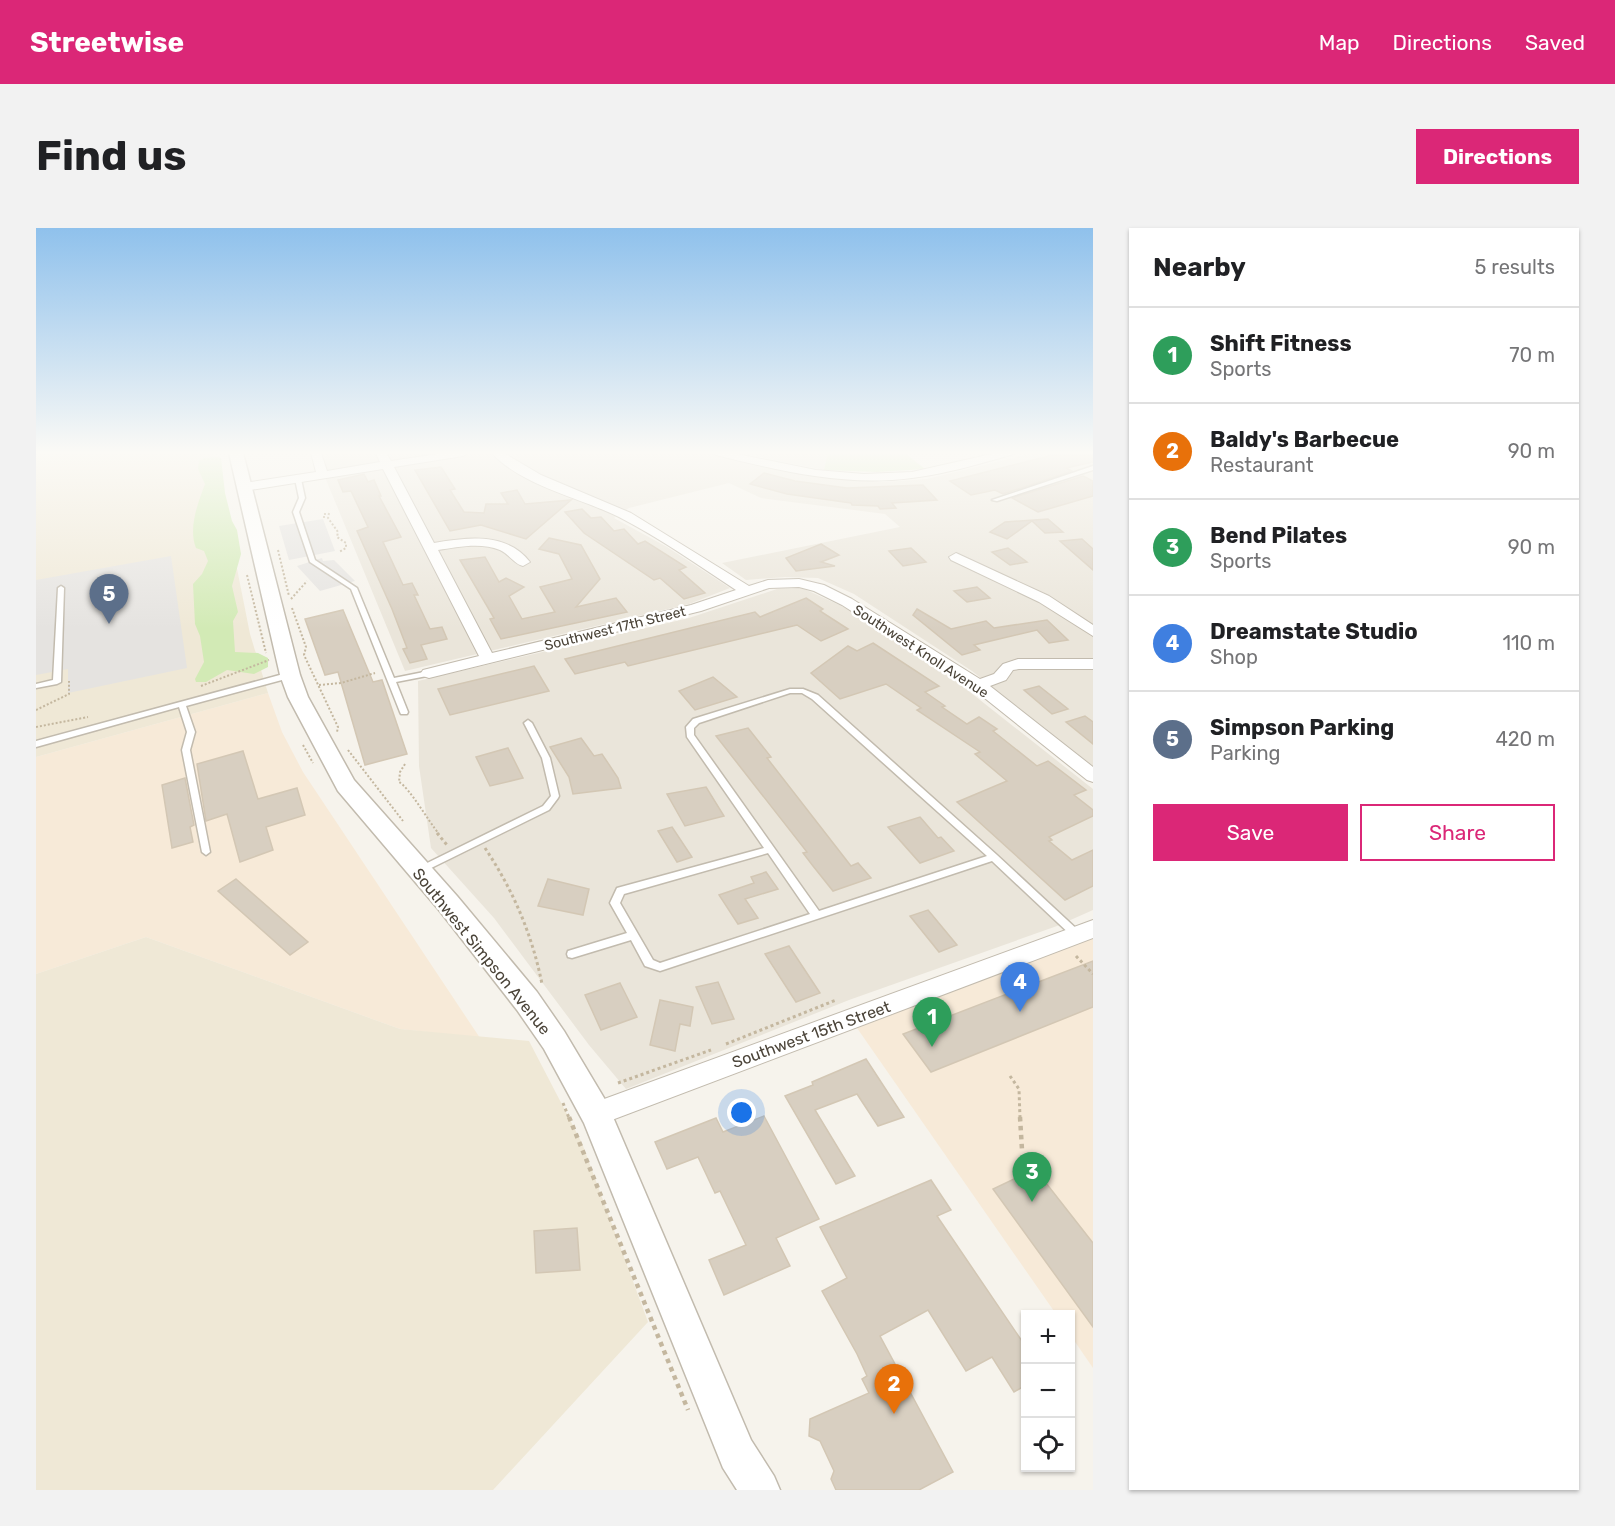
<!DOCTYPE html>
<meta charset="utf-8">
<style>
body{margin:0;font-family:Rubik,sans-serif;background:#f2f2f2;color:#202124}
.controls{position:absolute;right:18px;bottom:18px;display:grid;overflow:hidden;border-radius:0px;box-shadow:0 2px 4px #0004}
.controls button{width:54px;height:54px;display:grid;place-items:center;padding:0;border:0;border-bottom:2px solid #e0e0e0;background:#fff;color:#202124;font:30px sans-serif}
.you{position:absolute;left:706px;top:885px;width:21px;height:21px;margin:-15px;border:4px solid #fff;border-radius:50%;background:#1a73e8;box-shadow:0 0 0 9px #1a73e833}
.badge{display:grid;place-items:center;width:39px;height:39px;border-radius:50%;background:#db2777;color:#fff;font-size:20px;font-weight:700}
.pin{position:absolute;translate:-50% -50px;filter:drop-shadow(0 2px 3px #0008)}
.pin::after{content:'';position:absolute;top:32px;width:21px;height:18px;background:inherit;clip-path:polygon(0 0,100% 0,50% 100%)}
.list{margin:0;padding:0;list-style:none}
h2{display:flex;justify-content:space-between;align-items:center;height:78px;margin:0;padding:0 24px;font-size:26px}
h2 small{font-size:20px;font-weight:400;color:#757577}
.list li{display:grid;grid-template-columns:39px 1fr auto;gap:18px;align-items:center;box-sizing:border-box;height:96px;padding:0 24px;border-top:2px solid #e0e0e0}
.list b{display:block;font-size:22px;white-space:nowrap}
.list p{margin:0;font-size:20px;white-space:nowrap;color:#757577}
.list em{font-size:20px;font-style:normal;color:#757577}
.actions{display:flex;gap:12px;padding:18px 24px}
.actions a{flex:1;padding:14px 0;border:2px solid #db2777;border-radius:0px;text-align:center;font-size:21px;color:#db2777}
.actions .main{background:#db2777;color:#fff}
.icon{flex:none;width:33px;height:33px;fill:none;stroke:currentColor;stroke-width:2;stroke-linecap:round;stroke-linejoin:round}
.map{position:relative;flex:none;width:1057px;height:1262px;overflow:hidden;border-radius:0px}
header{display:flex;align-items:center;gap:36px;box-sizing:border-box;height:84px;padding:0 30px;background:#db2777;color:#fff}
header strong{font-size:28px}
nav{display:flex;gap:33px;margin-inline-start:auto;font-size:21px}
.intro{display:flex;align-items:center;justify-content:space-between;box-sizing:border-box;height:144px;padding:0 36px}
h1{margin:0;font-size:42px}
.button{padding:15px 27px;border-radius:0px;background:#db2777;color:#fff;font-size:21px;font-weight:700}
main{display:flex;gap:36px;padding:0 36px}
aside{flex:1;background:#fff;border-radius:0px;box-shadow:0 2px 4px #0004}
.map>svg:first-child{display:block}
.residential{fill:#eae5da}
.commercial{fill:#f7ead8}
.education{fill:#efe8d6}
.green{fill:#d2eab5}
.parking{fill:#e5e3e0}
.building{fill:#d8cfc1;stroke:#d3c7b4;stroke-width:1.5}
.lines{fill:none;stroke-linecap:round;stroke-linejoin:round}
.service-casing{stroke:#c2bbae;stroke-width:3}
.minor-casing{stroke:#c2bbae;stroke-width:2}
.tertiary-casing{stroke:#c2bbae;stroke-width:3}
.path-far2{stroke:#c4b79f;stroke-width:2;stroke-dasharray:2 2;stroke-linecap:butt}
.path-far1{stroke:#c4b79f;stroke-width:3;stroke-dasharray:3 3;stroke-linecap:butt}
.path{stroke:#c4b79f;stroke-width:4.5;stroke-dasharray:4.5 4.5;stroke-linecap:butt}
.service{fill:#fff;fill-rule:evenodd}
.minor{fill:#fff;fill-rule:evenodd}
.tertiary{fill:#fff;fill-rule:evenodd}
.labels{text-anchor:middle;stroke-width:5;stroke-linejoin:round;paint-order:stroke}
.far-street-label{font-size:14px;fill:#4b4439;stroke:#fff}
.street-label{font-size:16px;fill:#4b4439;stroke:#fff}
</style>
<header>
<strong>Streetwise</strong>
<nav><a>Map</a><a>Directions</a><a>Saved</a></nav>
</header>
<div class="intro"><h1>Find us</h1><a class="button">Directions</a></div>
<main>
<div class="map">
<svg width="1057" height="1262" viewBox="0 0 1057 1262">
<rect width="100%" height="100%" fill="#f6f3ec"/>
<!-- residential -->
<g class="residential">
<polygon points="279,225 672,225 721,238 790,250 848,254 891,251 997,225 1057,225 1057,538 936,443 818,366 782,350 749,349 710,352 686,335 864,299 849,286 725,270 693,255 593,280 578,290 631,319 694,360 653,376 369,443"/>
<polygon points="704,225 792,225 788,242"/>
<polygon points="766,360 810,380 925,457 1057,561 1057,682 1021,698 813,772 590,861 553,817 458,690 395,620 383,538 382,453 653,390 741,361"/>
</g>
<!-- commercial -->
<g class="commercial">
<polygon points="232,465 246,504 267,544 444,810 364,801 110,709 0,746 0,529"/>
<polygon points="1057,710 1057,1140 1035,1108 1034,1086 1020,1086 821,800"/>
</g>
<!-- education -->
<g class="education">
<polygon points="0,225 178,225 214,406 232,465 0,529"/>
<polygon points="110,709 364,801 493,813 546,915 612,1094 457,1262 0,1262 0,746"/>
</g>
<!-- green -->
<g class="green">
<polygon points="792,225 869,225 889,241 841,244 788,242"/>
<path d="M182 229 185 230 189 265 196 293 201 302 205 326 196 358 202 384 197 393 199 424 222 425 232 430V439L218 446 191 442 170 454H160L159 451 168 434 164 408 159 396 157 356 166 346 172 333 168 323 160 320C152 300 162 275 169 256L162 241 163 233 168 230Z"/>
</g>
<!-- parking -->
<g class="parking">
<polygon points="287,291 299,323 253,332 243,298"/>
<polygon points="135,328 151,440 32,465 32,441 0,447 0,352"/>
<polygon points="286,330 287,333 298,332 319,353 284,363 261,338"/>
</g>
<!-- building -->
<g class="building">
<polygon points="1025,225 1057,225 1057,234 1030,240 1036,243 967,266 959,262 935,267 914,253"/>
<polygon points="405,239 419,261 414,262 428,284 448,285 450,276 472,276 465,265 481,262 489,276 535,272 490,311 445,297 414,303 379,242"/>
<polygon points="728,245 759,253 811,260 887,257 901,272 856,275 860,280 844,281 842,278 816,277 815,275 751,266 714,256"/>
<polygon points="328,246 332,254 338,252 345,268 343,268 365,309 347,314 367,357 376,355 382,367 378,367 394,401 406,399 411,411 385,417 391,431 374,435 367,421 371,420 356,381 321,303 332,299 315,263 307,264 302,252"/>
<polygon points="1047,248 1057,253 1057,268 1002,284 976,270"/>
<polygon points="546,281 555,290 565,289 578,303 588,301 602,316 609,313 650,339 643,342 669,365 648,371 624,350 618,352 548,305 529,284"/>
<polygon points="1012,291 1027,304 1009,305 996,293 971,311 954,304 969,294"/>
<polygon points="513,310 545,317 564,351 540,379 580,370 591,384 465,411 454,391 458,390 424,332 449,329 463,354 470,350 488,359 473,368 486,391 519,384 504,359 536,351 523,326 503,321"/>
<polygon points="1046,311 1057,321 1057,342 1024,313"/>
<polygon points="785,316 803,327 785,334 799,338 760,343 750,330"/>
<polygon points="875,320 890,334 867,338 853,323"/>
<polygon points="972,320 991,334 974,337 956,324"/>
<polygon points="941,359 954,370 931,374 918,363"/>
<polygon points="770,370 787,381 784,383 812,401 785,413 761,397 592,438 589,434 539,446 529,431 719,384 724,389"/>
<polygon points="881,381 915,401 950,393 958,400 1011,392 1032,412 1013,415 1001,402 938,417 944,422 926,427 877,387"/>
<polygon points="307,382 337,454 346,452 371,526 329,537 302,444 289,447 269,391"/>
<polygon points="837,415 903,458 889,464 909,478 906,479 931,496 943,489 961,501 957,503 1001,538 1012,533 1050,562 1038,567 1057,582 1057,588 1013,609 1016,612 1013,613 1036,632 1057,622 1057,658 1029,672 921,574 971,553 939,526 944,524 881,482 885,480 850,456 804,471 775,445 812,418 821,423"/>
<polygon points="498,438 513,463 414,487 402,461"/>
<polygon points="677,449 701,469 659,482 643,463"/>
<polygon points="1003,458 1032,481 1016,486 988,462"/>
<polygon points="1049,488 1057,494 1057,516 1030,494"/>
<polygon points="712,500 735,529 731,530 815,638 822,635 835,650 797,663 777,638 767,625 771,624 680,508"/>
<polygon points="545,510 558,528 566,526 582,550 585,560 537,566 533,549 514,519"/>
<polygon points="472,520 487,550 454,558 440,529"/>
<polygon points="207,523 222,571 261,560 269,587 230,599 237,622 204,634 191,586 170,593 161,536"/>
<polygon points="149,550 158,597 154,599 157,614 136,620 126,557"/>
<polygon points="670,559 688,588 649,598 631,566"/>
<polygon points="884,589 902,610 905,609 918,623 884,635 852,599"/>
<polygon points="636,599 656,629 641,634 622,603"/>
<polygon points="730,644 742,661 709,671 722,690 702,696 683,667 718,655 715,649"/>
<polygon points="200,651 272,714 254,727 182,663"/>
<polygon points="512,651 553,661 547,687 502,678"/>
<polygon points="892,682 921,717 903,724 874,688"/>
<polygon points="753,718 784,765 760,774 729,726"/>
<polygon points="1057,733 1057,779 895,844 867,806"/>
<polygon points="682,754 698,791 676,796 660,759"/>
<polygon points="584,755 601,789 565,802 549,767"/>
<polygon points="624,772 657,779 654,798 644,796 639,823 614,817"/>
<polygon points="830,831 868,889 842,898 821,866 779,882 819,948 800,956 749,868 777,857 776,854"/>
<polygon points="728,888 783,991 740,1010 754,1038 688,1067 673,1032 710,1017 684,963 679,965 662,929 631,941 619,914 680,890 687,904"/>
<polygon points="999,941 1057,1015 1057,1099 957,961"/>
<polygon points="895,952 915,982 901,988 990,1119 990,1157 978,1164 956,1129 930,1143 892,1082 844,1108 917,1244 883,1262 800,1262 795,1251 798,1243 784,1213 773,1208 774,1191 833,1165 826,1151 831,1148 821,1126 786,1063 811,1050 784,999"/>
<polygon points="541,1000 544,1042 500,1045 498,1003"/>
</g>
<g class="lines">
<defs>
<g id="service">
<polygon points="1057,238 1057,242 961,273 956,272"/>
<polygon points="262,249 265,251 269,270 263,284 279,332 321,360 358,450 393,443 397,445 396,447 360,454 372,484 371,486 365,486 364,484 315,361 274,334 257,284 263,270 259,251"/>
<polygon points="25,358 28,360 25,454 21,456 0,460 0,456 17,452 22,360"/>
<polygon points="251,445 254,445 258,447 257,449 150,478 159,504 154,522 174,624 170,627 166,624 146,522 151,504 143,479 0,519 0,513"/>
<path d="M754 461H767L782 467 961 627 1044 704 1046 707 1044 710 1041 711 1038 710 956 633 624 743 609 738 595 712 536 730 532 729 531 726 532 723 591 705 574 675 581 660 728 620 651 509 650 499 657 491ZM754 465H766L776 471 951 628 783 683 658 507V500L663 495ZM732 625 774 686 624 735 617 732 584 675 588 666Z"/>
<polygon points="492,492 496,495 514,530 523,568 522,570 513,582 387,644 381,644 379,642 381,640 507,578 515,568 506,530 488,495"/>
</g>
<g id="minor">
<path d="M275 225H285L291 243 344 234 340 225H350L355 233 408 225H432L427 228 358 239 398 315C431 309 471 304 494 334L487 338C478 336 473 326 464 322 445 314 421 319 402 322L456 425 655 377 700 362C662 337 624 310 583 289 545 270 484 257 456 225H468L505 247 595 285 713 358 732 352 763 351 788 357 816 371 944 451 958 446 967 436 982 431H1057V441H983L977 442 970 452 954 458 1057 539V554L1051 552 936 460 806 377 778 363 763 359 733 360 665 383 393 450 387 448 385 445 387 442 443 428 347 241 208 263 202 259 208 255 280 244Z"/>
<path d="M678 225H696L780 242 828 246 876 244 960 225H977L975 227C942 236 910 246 876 250 809 259 744 243 680 227Z"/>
<polygon points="920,325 1013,368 1057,397 1057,408 1003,374 915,332 913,329"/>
<polygon points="1057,692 1057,710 560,898 551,895 548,886 551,877 560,874"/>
</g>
<polygon id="tertiary" points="193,225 207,225 264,447 272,469 318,552 421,668 501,764 528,803 571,875 715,1212 738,1248 744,1262 701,1262 687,1240 548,895 508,821 481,782 403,682 302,563 252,469 244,447"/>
</defs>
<!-- service casing -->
<use href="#service" class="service-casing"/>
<!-- minor casing -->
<use href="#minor" class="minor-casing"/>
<!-- tertiary casing -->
<use href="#tertiary" class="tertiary-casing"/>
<!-- path-far2 -->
<g class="path-far2">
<polyline points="293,285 292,290 302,304 301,309 310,315 310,320 303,324"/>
<polyline points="288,290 288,286 293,286"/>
<polyline points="242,322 253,368"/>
<polyline points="211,347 230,425"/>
<polyline points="255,371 271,353"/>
<polyline points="256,380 270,419 268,427 302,499 301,504"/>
<polyline points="283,457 305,455 339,445"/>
<polyline points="165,458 233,432"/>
<polyline points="0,482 33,466 33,453"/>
<polyline points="0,499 52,489"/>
<polyline points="267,517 277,535"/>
<polyline points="312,522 367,593"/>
<path d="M369 536 364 544 363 554C373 559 393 594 403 606"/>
</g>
<!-- path-far1 -->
<g class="path-far1">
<polyline points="401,605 411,617"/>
<path d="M449 620C477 662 496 706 506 756"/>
<polyline points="1040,728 1057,746"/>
<polyline points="690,816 800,772"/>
<polyline points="974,848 983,861 984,890"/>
<polyline points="582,855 675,822"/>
<polyline points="527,875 533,890"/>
</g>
<!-- path -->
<g class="path">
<polyline points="533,889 652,1182"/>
<polyline points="984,889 986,922"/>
</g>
<!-- service -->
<use href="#service" class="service"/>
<!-- minor -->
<use href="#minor" class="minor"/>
<!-- tertiary -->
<use href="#tertiary" class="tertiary"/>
</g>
<!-- sky -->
<linearGradient id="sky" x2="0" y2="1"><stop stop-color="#8fc1ec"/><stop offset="0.56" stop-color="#fbfaf6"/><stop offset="1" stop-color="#fbfaf6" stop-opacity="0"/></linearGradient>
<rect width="1057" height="401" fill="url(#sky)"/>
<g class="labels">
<!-- far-street labels -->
<g class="far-street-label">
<text transform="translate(579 400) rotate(-14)" y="5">Southwest 17th Street</text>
<text transform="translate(885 423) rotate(33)" y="5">Southwest Knoll Avenue</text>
</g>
<!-- street labels -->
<g class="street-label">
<text transform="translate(446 723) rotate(51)" y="6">Southwest Simpson Avenue</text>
<text transform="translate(775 806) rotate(-20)" y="6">Southwest 15th Street</text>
</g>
</g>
</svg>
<div class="controls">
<button>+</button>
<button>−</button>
<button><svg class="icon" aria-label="locate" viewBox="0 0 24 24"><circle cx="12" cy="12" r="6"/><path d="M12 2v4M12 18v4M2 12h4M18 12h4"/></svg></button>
</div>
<div class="you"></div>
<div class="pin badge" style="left:896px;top:819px;background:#2e9e5b">1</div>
<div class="pin badge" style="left:858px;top:1186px;background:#e8710a">2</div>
<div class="pin badge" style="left:996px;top:974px;background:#2e9e5b">3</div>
<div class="pin badge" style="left:984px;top:784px;background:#3f7fe0">4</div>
<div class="pin badge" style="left:73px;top:396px;background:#5c6f8a">5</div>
</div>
<aside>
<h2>Nearby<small>5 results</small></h2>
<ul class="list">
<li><span class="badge" style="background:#2e9e5b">1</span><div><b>Shift Fitness</b><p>Sports</p></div><em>70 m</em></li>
<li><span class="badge" style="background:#e8710a">2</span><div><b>Baldy's Barbecue</b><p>Restaurant</p></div><em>90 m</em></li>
<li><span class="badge" style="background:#2e9e5b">3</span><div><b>Bend Pilates</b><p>Sports</p></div><em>90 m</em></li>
<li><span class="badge" style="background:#3f7fe0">4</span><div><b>Dreamstate Studio</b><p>Shop</p></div><em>110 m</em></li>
<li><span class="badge" style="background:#5c6f8a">5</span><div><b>Simpson Parking</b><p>Parking</p></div><em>420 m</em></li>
</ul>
<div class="actions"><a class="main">Save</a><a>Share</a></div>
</aside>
</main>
